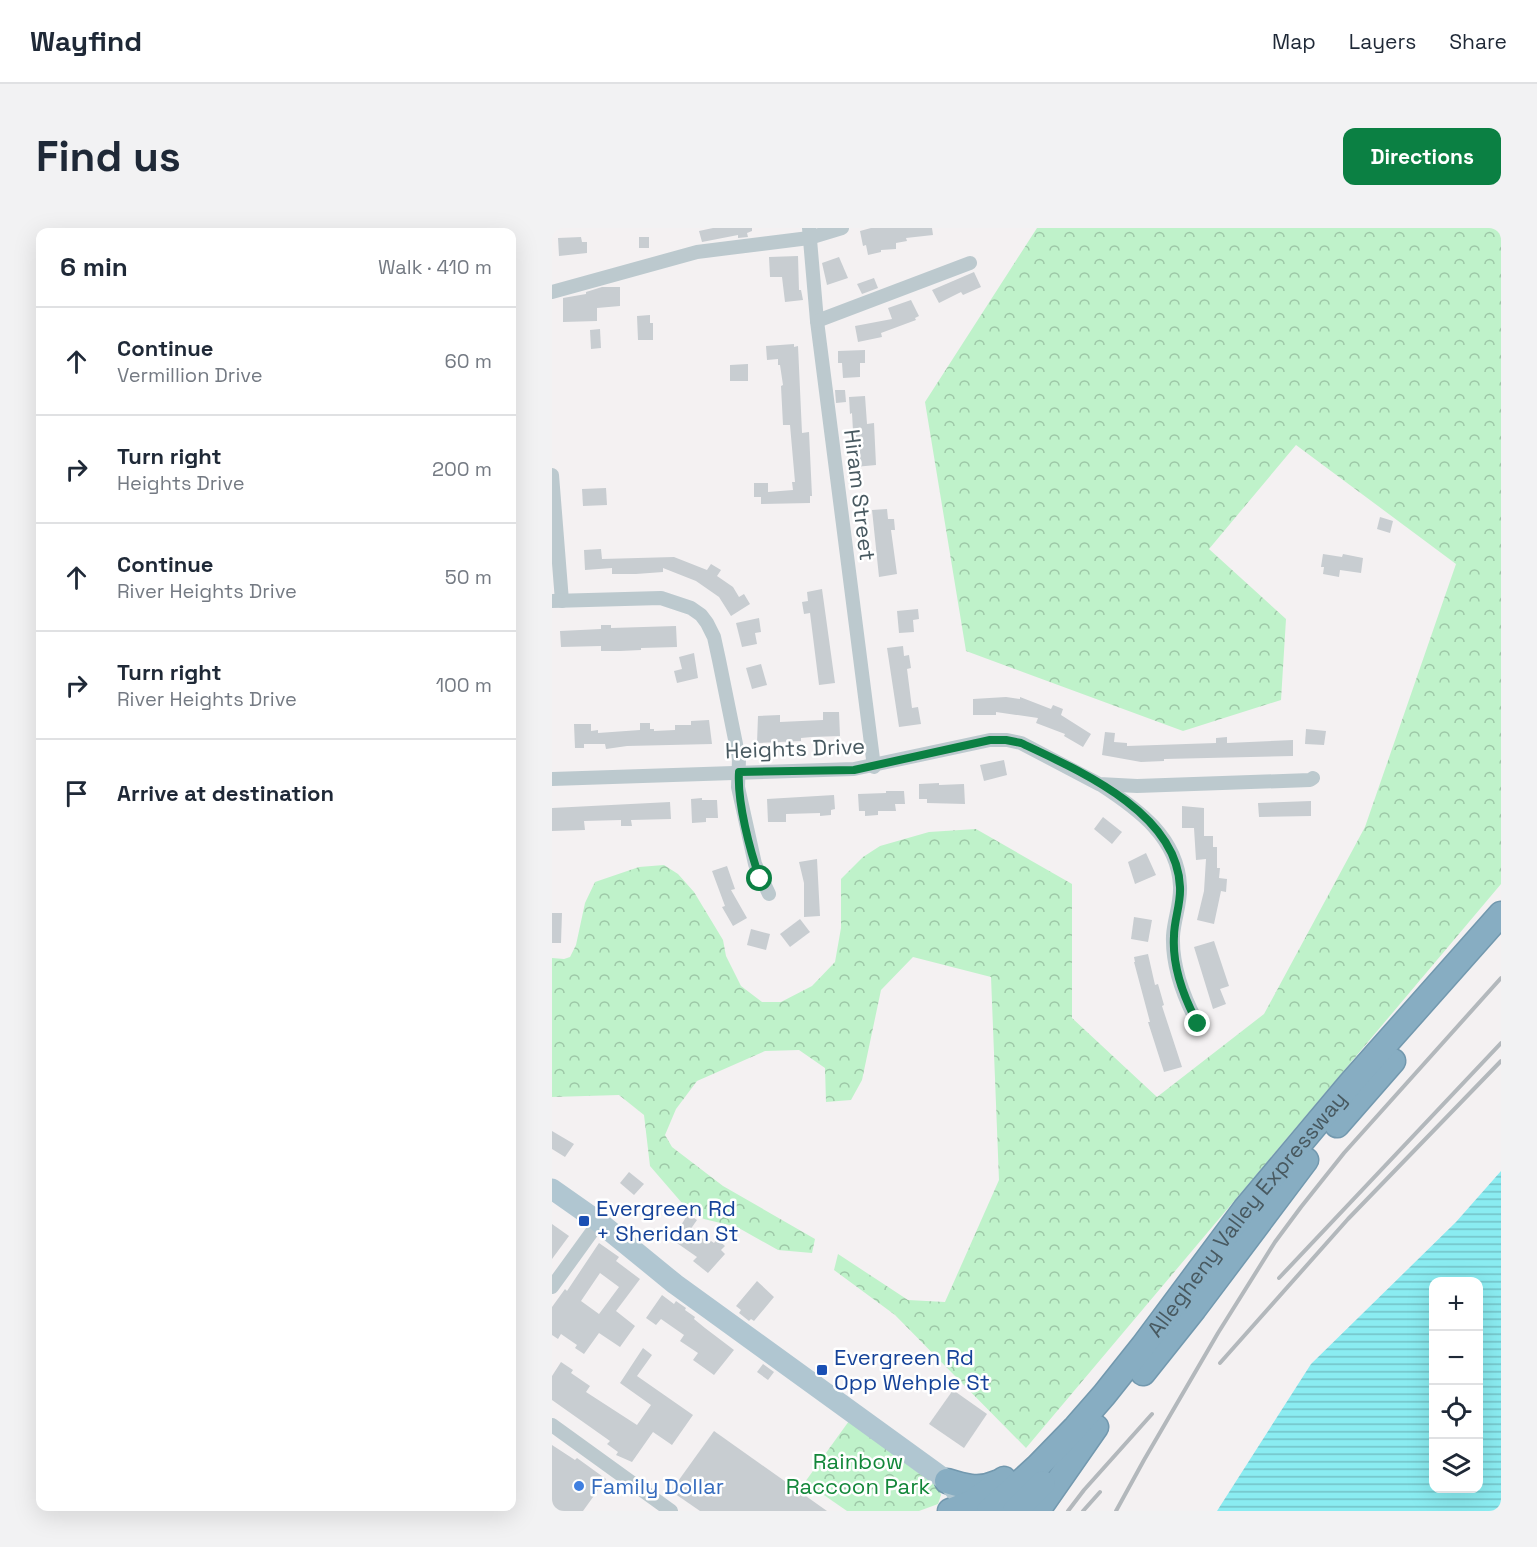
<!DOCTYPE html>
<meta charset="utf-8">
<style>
body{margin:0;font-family:"Space Grotesk",sans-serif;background:#f2f2f3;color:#1f2937}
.controls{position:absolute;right:18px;bottom:18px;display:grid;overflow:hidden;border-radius:12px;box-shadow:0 6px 24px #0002}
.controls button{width:54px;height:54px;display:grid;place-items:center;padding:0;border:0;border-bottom:2px solid #e0e1e3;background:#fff;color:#1f2937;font:30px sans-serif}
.stop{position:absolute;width:18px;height:18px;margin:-14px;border:4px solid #0b8043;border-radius:50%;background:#fff}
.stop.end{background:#0b8043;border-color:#fff;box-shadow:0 2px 6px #0008}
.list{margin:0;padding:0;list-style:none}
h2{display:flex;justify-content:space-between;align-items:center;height:78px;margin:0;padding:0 24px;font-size:26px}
h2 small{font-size:20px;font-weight:400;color:#747a83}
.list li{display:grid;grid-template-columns:39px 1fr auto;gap:18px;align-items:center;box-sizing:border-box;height:108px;padding:0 24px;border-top:2px solid #e0e1e3}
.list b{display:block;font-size:22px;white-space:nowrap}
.list p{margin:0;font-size:20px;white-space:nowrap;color:#747a83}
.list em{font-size:20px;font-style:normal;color:#747a83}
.icon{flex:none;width:33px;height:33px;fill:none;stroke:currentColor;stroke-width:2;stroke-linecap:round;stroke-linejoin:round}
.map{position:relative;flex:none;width:949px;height:1283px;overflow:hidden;border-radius:12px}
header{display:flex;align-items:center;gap:36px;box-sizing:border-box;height:84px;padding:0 30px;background:#fff;border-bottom:2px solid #e0e1e3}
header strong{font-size:28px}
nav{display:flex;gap:33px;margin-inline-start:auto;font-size:21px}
.intro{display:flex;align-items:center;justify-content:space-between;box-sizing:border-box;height:144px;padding:0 36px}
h1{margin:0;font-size:42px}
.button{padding:15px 27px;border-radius:12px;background:#0b8043;color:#fff;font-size:21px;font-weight:700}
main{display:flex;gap:36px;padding:0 36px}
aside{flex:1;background:#fff;border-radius:12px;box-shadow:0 6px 24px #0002}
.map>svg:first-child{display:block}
.forest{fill:url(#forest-crowns)}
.water{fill:url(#water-rules);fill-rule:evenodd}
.building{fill:#c8cdd1;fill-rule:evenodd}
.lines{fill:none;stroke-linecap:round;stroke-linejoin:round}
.highway-casing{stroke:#7298ae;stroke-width:27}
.street{stroke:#bcc9ce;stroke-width:14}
.primary{stroke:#b0c6d1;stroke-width:21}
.highway{stroke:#87adc2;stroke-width:24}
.rail{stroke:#b3b8bc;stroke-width:4}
.route{stroke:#0b8043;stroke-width:8}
.transit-dot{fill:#1a4fb4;stroke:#fff;stroke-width:2}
.shop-dot{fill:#3f7fe0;stroke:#fff;stroke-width:2}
.labels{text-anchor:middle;stroke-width:5;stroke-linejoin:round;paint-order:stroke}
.street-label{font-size:22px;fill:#485960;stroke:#fff}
.transit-label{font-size:22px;fill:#164399;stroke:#fff;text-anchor:start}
.park-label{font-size:22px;fill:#13873a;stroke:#fff}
.shop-label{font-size:22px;fill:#366cbe;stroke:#fff;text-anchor:start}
</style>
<header>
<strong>Wayfind</strong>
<nav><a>Map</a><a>Layers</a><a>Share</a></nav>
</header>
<div class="intro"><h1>Find us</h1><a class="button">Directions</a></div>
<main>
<aside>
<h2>6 min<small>Walk · 410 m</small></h2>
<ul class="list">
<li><svg class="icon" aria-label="ahead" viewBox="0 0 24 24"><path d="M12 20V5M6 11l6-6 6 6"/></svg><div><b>Continue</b><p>Vermillion Drive</p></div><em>60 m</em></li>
<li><svg class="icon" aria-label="right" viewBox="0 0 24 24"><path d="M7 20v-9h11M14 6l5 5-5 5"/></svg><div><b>Turn right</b><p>Heights Drive</p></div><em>200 m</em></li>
<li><svg class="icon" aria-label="ahead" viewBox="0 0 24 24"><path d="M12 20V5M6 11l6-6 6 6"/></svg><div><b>Continue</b><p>River Heights Drive</p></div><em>50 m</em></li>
<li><svg class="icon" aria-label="right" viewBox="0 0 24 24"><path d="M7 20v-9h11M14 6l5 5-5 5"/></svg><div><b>Turn right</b><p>River Heights Drive</p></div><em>100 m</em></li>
<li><svg class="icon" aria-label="arrive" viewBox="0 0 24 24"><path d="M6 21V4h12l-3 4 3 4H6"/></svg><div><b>Arrive at destination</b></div></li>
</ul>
</aside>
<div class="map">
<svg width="949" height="1283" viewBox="0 0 949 1283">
<defs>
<pattern id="forest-crowns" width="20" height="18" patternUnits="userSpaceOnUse" patternTransform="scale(1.5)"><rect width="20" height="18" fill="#bff2ca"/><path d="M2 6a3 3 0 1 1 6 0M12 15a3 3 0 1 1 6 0" fill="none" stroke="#9dc7a7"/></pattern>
<pattern id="water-rules" width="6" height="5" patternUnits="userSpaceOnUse" patternTransform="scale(1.5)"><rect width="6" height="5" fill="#8aecf1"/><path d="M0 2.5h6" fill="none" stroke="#73c2c7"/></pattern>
</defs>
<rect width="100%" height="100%" fill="#f4f1f2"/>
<!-- forest -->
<g class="forest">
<polygon points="485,0 949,0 949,656 474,1220 343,1087 282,1042 286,1026 356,1072 393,1074 447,952 439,749 361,729 329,762 310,852 299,872 274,874 273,840 247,822 213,823 145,853 124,881 113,907 120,919 171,958 263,1011 260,1025 226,1022 185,999 152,991 136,982 98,938 92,887 67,867 0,869 0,730 12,731 18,729 24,717 33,675 43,654 87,639 112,637 126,646 142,664 171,712 174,728 189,758 210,774 229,774 260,758 283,734 289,700 289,651 311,629 328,618 377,604 424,601 520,656 520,790 605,869 712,786 813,599 904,336 744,217 657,321 734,391 729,472 631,503 414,423 373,174"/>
<polygon points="297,1193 387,1260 389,1267 386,1276 367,1283 295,1283 253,1254"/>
</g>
<!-- water -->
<path class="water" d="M949 943V1283H665L759 1136 904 994ZM882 1054H927V1260H882Z"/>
<!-- building -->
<g class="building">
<polygon points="161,0 200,0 200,3 195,5 196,9 186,10 186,7 150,14 147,3"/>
<polygon points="319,0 380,0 381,7 354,10 355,13 344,15 344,21 329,22 329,24 316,27 314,17 311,18 308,3"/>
<polygon points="29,9 30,14 35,14 35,25 7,28 6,10"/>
<rect x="87" y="9" width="10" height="11"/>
<polygon points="246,28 247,62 249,62 251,72 233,74 230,49 218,49 217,29"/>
<polygon points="287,29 296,50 275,57 270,35"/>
<polygon points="422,44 429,59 411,67 409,64 387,75 380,62"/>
<polygon points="322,50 326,60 310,66 305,56"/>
<polygon points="50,59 68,59 68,78 45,80 45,93 11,94 11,70 34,66 34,64"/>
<polygon points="359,72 367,88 363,90 364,92 329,105 330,109 306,114 303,98 340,91 336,80"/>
<polygon points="98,87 98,95 101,95 101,112 86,112 85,88"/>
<polygon points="48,101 49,120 39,121 38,102"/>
<polygon points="242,116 242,119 246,118 250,205 257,204 260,268 258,268 258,275 209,276 209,269 202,269 202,255 216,255 216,264 241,262 240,254 243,254 238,197 231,197 229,158 231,157 228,137 226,137 226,131 215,132 214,118"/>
<polygon points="313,122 313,135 308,135 308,149 291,150 290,135 286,135 286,123"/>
<polygon points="196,136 196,153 178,153 178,137"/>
<polygon points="283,162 293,162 294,174 284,175"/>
<polygon points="313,168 315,196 322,195 324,237 303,239 300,185 298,186 297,169"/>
<polygon points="54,260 55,277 31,278 30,261"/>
<polygon points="335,281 336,291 342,291 343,302 339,302 345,346 327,349 320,282"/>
<polygon points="828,289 841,293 838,305 825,301"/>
<polygon points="49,321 50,331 122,329 155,342 159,336 169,342 165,348 181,359 187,369 192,366 198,376 179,388 167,369 144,353 111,340 111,344 84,346 60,346 60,340 33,342 32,322"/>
<polygon points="771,326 790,329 791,326 811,330 809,345 788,342 787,349 771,346 772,339 769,339"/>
<polygon points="270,361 283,455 267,457 258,385 252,386 250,374 256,373 255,364"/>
<polygon points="366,381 367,391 361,392 362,404 347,405 345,383"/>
<polygon points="207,390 209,404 203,405 205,416 190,419 184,395"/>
<polygon points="49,397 59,397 59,400 124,398 125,419 89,420 89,422 68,423 49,423 49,418 9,419 8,403 49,401"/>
<polygon points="351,418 352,428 357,427 359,440 355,441 360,480 366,479 369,496 347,499 335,420"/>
<polygon points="142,425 146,450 125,455 122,443 130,441 127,429"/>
<polygon points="209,436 215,457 200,461 194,440"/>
<polygon points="454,469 468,471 468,469 499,481 501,477 511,481 509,487 539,506 531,519 512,508 513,506 484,495 486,490 444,484 444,487 421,487 421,471"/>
<polygon points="271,484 287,484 288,508 260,509 249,510 249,513 205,515 206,488 228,487 228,494 271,492"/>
<polygon points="157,492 160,516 75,518 54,521 53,516 32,516 32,520 23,520 22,496 39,496 39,503 46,502 46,505 88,502 88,495 98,495 98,501 102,501 102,503 123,502 123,497 139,497 139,493"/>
<polygon points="754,501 774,503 772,517 753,516"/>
<polygon points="553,504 563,505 562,514 575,515 575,518 664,515 664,510 675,509 675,515 741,512 741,528 612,531 612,533 589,534 550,527"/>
<polygon points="452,532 455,547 432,553 428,537"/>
<polygon points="387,555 387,557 412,556 413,576 375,575 375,571 367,571 367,556"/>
<polygon points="334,563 352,563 353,576 343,576 344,583 326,583 326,587 313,588 313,583 307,583 306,566 334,565"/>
<polygon points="282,567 283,581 279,582 279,587 268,588 268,585 234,586 234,594 216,594 215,571"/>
<polygon points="150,570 150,572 165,572 166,590 154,590 154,594 140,595 139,571"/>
<polygon points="759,573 759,588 707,589 706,575"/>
<polygon points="118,574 119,591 79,592 80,598 69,598 69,592 32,593 33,602 0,603 0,580"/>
<polygon points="630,578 652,580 652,608 661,608 661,619 665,619 665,640 668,640 667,650 675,651 674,664 669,663 662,696 645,692 652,663 654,631 644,632 642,600 630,600"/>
<polygon points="551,589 570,604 560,616 542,601"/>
<polygon points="594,625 604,647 583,656 576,634"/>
<polygon points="265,631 268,688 252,689 252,655 247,634"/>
<polygon points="175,638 183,661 179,662 195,690 181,698 170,679 173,678 160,643"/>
<polygon points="0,685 10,685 9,715 0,715"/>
<polygon points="582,689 600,692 596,714 579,711"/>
<polygon points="248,691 258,704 238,719 228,706"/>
<polygon points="199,701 218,706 214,722 195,717"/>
<polygon points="662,713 677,758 668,761 674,776 661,781 642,719"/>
<polygon points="596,726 603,757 606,756 612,777 610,778 630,839 612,844 596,794 598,794 582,734 583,734 582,729"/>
<polygon points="0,903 22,916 13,929 0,921"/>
<polygon points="77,944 92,956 82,967 68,955"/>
<polygon points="136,986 145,992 138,1002 157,1015 159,1013 162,1015 165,1011 173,1018 169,1022 173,1026 156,1045 141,1033 145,1029 122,1013 129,1004 126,1002"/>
<polygon points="0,996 17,1008 0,1031"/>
<path d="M47 1015 67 1029 64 1033 88 1051 64 1083 83 1098 68 1119 47 1105 32 1126 23 1120 25 1117 9 1106 6 1111 0 1107V1079L13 1061 15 1063ZM48 1045 67 1059 47 1086 29 1073Z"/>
<polygon points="205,1053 222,1069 202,1093 199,1091 197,1093 187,1085 189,1082 184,1078"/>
<polygon points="110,1067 122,1076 124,1073 134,1080 133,1082 143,1089 142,1091 153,1100 182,1122 162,1147 141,1132 146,1125 128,1113 132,1107 109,1091 104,1097 94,1090"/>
<polygon points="91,1120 100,1127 85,1148 141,1187 120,1217 101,1204 80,1234 64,1227 66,1224 55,1216 58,1213 0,1172 0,1148 9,1134 21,1142 19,1145 38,1158 34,1164 85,1197 99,1177 68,1155"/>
<polygon points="211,1136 222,1144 216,1152 205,1144"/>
<polygon points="401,1162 435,1186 412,1220 377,1196"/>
<polygon points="162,1203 275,1283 148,1283 119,1263"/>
<polygon points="0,1217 23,1232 25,1230 54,1251 31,1283 0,1283"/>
</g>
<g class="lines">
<defs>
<g id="highway">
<polyline points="785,897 841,833"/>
<polyline points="591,1145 642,1081 754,932"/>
<path d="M395 1253C411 1258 427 1263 444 1255"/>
<polyline points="489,1278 544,1199"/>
<polyline points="398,1283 420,1274 452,1251"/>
<path id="s1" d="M437 1283 486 1238 524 1199 552 1167 591 1118 693 981 798 856 949 686"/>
<polyline points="463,1283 491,1255"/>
</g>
</defs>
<!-- highway casing -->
<use href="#highway" class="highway-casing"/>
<!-- street -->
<g class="street">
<polyline points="257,0 265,93 322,539"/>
<polyline points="0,64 145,24 257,10 290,0"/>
<polyline points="265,93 418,35"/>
<polyline points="0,247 10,373"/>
<polyline points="0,373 109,370 139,380 149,387 155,395 162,409 167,432 187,531 186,559 203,636 217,666"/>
<polyline points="0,551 302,541 438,512 455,512 469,515 547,556 585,558 758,552 761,550"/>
<path d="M549 557C586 581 626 610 628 658 629 675 622 691 621 708 620 738 632 770 646 796"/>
<polyline points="0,1059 47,994"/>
<polyline points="0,1197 119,1283"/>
</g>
<!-- primary -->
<polyline class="primary" points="0,961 47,994 123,1056 395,1253 405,1264"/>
<!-- highway -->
<use href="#highway" class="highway"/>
<!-- rail -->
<g class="rail">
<polyline points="727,1050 949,815"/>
<polyline points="668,1135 796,991 949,833"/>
<polyline points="516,1283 532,1262 600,1186"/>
<polyline points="531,1283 548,1264"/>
<polyline points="564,1283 592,1232 666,1105 723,1014 749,979 792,925 949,750"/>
</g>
</g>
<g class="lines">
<!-- route -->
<path class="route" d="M208 651C198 623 185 574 187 544L302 542 438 512H454L469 515C526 542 625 584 628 659 629 676 622 692 622 708 620 739 632 770 646 796"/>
</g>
<!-- markers -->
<g class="transit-dot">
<rect x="26" y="987" width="12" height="12" rx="3"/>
<rect x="264" y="1136" width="12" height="12" rx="3"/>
</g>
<circle class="shop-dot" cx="27" cy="1258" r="6"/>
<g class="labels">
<!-- street labels -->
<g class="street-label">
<text transform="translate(308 267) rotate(83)" y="8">Hiram Street</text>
<text transform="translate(243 520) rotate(-2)" y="8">Heights Drive</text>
<text dy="8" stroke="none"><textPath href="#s1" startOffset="394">Allegheny Valley Expressway</textPath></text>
</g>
<!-- transit labels -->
<g class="transit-label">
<text x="44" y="988">Evergreen Rd<tspan x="44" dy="25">+ Sheridan St</tspan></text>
<text x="282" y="1137">Evergreen Rd<tspan x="282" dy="25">Opp Wehple St</tspan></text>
</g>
<!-- park labels -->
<g class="park-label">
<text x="306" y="1241">Rainbow<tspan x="306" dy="25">Raccoon Park</tspan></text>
</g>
<!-- shop labels -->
<g class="shop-label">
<text x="39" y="1266">Family Dollar</text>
</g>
</g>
</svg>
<div class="controls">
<button>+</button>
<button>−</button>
<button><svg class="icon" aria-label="locate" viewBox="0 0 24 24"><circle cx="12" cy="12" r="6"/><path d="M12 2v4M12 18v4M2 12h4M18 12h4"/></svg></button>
<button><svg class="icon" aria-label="layers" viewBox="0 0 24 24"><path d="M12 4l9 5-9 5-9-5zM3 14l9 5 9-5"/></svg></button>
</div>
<div class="stop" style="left:208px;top:651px"></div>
<div class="stop end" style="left:646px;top:796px"></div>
</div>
</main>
